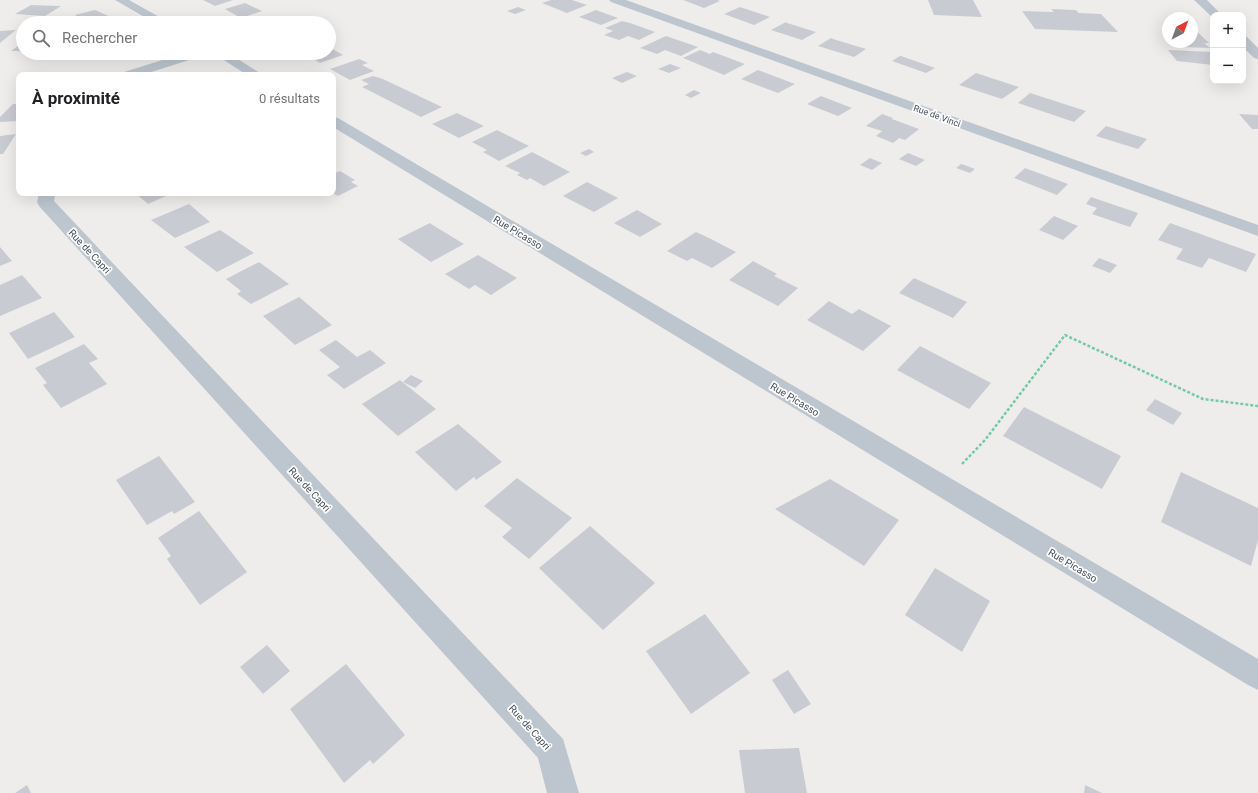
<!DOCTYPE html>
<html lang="fr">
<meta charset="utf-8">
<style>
body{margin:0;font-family:Roboto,sans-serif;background:#f2f2f2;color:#202124}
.controls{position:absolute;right:12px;top:12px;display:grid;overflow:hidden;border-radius:8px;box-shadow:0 4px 16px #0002}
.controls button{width:36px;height:36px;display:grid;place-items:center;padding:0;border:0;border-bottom:1px solid #e0e0e0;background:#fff;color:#202124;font:20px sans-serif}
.compass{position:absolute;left:1162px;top:12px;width:36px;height:36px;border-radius:50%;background:#fff;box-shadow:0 4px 16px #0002;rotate:41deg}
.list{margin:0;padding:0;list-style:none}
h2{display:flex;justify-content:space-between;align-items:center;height:52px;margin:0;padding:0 16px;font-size:17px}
h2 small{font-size:13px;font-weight:400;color:#757577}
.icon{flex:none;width:22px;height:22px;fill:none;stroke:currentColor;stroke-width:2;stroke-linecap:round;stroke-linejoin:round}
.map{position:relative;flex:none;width:1258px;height:793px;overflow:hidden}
.search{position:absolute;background:#fff;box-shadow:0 4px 16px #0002;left:16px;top:16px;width:320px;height:44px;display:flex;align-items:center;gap:10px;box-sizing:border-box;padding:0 14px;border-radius:22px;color:#757577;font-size:15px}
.panel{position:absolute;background:#fff;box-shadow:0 4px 16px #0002;left:16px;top:72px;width:320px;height:124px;border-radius:8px}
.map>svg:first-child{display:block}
.building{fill:#c9cbd2}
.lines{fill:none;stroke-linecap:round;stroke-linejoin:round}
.path{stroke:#74caa6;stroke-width:2.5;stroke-dasharray:3 2;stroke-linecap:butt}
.minor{fill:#bdc6cf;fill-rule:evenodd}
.labels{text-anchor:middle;stroke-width:3.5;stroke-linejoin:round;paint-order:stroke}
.far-street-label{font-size:9px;fill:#454e59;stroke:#fff}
.street-label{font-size:10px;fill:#454e59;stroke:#fff}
</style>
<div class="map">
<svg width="1258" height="793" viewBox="0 0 1258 793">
<rect width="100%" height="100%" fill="#efedec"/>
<!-- building -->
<g class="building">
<polygon points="203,0 233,0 215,6"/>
<polygon points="551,0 572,0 587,5 567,13 542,3"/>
<polygon points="683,0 717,0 720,1 704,8"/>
<polygon points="928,0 973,0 982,17 934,15"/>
<polygon points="245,3 262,11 241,18 225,9"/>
<polygon points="31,5 61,6 45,16 15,14"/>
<polygon points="518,7 526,10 515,14 507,11"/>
<polygon points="740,7 770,17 754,25 724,14"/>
<polygon points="1051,9 1076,10 1079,13 1101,14 1118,32 1035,29 1022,11 1054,12"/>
<polygon points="95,10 113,18 94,23 78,23 74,21 80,19 75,15"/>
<polygon points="596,10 618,18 601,25 579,17"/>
<polygon points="267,16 279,23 246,22"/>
<polygon points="75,17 69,23 58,23 64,18"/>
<polygon points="622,21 630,23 655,32 639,40 628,36 619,40 604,35 613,31 605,28"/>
<polygon points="786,22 787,23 816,32 802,40 771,30"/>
<polygon points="1192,27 1209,43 1204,43 1210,48 1181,47 1176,42 1192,42"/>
<polygon points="16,30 0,43 0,31"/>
<polygon points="666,36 698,47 681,56 665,50 657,54 640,48"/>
<polygon points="831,38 833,39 866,49 854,57 818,46"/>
<polygon points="22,43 23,51 11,51"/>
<polygon points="329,47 343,55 320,63 303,53 329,53"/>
<polygon points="700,50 710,54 713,52 745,64 724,75 683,58"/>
<polygon points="1168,50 1213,52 1213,65 1177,61"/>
<polygon points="78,53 73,58 60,59 65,54"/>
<polygon points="900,56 901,56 935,68 926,73 892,61"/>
<polygon points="359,59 368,63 362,65 374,71 350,80 330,69"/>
<polygon points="670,64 681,68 669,73 658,69"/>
<polygon points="758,70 795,84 778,93 741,79"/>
<polygon points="627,72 637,76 622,83 612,78"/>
<polygon points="976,73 1019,87 1002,99 959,85"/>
<polygon points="373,76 383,79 442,107 421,117 362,87 369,84 361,80"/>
<polygon points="694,90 701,93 691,98 685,95"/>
<polygon points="1030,93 1086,111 1074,122 1018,103"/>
<polygon points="821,96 852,108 838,116 807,104"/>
<polygon points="13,104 19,104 19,121 0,122 0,117"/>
<polygon points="457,113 484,126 459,138 432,124"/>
<polygon points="882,114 893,118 892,119 919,129 905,140 899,138 893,143 876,136 882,131 866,126"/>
<polygon points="1239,114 1258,115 1258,129 1252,129"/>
<polygon points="1106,126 1147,139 1138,149 1096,136"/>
<polygon points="497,130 529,146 499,161 483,152 487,150 472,142"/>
<polygon points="16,134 3,154 0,154 0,136"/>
<polygon points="589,149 594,152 586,156 580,153"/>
<polygon points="532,152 570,172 544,186 530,178 527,180 517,175 520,173 505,166"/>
<polygon points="908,153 925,160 916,166 899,159"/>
<polygon points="870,158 882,163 872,170 860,165"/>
<polygon points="961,164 962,164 975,169 970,173 956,168"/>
<polygon points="1025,168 1068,184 1057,195 1014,178"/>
<polygon points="340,171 355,180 351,182 358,186 338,196 333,193 333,174"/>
<polygon points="587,182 618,198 594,212 563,196"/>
<polygon points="135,193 173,193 148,204"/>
<polygon points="1091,197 1138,213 1130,227 1092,214 1097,208 1086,204"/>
<polygon points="189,204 210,222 175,238 151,220"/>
<polygon points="637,210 662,224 640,237 614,223"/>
<polygon points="1054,216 1078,226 1063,240 1039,230"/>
<polygon points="430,223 431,224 464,244 431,262 398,239"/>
<polygon points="1170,223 1256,254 1246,272 1209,258 1202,268 1176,259 1183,249 1158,240"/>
<polygon points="220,230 254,253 217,272 184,247"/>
<polygon points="696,232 709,238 736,252 712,268 692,258 687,261 667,251"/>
<polygon points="0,247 12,261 0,266"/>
<polygon points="478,255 517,278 491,295 475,285 469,289 445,274"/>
<polygon points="1099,258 1117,265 1110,273 1092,266"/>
<polygon points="753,261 777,274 774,276 798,288 778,306 729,280"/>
<polygon points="259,262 289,284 251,304 237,294 241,291 226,279"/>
<polygon points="22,275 42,298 0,316 0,285"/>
<polygon points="914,278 967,302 953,318 899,293"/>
<polygon points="299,297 332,325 295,345 263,316"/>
<polygon points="829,301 852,314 859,309 891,326 863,351 807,320"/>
<polygon points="54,312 75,337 28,359 9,333"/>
<polygon points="336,340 357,357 370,350 386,363 344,389 327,375 340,367 319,350"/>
<polygon points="84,344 98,359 89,363 107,384 61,408 43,385 47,383 35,368"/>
<polygon points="920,346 991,383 969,409 897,370"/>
<polygon points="411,375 423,381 415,388 403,382"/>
<polygon points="400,380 436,409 398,436 362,404"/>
<polygon points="1155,399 1182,413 1173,425 1146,410"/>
<polygon points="1024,407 1121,456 1102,489 1003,436"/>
<polygon points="458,424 502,462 476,480 474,477 456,491 415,452"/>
<polygon points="159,456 195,502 174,514 172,511 147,525 116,480"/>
<polygon points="1181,472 1258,508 1258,540 1251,566 1161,522"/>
<polygon points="517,478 572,518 529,559 502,537 512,528 484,506"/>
<polygon points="830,479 899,520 864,566 775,509"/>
<polygon points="199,511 247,572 200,605 167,559 171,556 158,538"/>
<polygon points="590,526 655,583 603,630 539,568"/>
<polygon points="935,568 990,601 962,652 905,615"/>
<polygon points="705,614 750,673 691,714 646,651"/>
<polygon points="267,645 290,671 263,694 240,667"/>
<polygon points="346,664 405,735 373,764 370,760 344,783 290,709"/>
<polygon points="788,670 811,704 794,714 772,680"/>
<polygon points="799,748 807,793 745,793 739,750"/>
<polygon points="27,785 31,793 15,793"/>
<polygon points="1085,785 1102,793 1084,793"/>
</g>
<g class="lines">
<!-- path -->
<polyline class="path" points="962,464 985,440 1065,335 1203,399 1258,406"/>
<!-- minor -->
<g class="minor">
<polygon points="115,0 129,0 170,23 155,23"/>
<polygon points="609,0 626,0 1258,225 1258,236 611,2"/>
<polygon points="1194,0 1207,0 1222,15 1213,15 1212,17"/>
<polygon points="1243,36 1247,37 1258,48 1258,59 1254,58 1243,47"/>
<polygon points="185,53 204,53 202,56 142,75 122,75 124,72"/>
<polygon points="213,53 228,53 263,75 247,75"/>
<polygon points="333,117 338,118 1258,659 1258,690 1248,685 333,127"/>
<polygon points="39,193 55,193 54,201 563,739 579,793 547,793 538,758 39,206 37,202"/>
</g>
</g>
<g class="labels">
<!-- far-street labels -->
<g class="far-street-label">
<text transform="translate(937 116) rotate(20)" y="3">Rue de Vinci</text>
</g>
<!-- street labels -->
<g class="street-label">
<text transform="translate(518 232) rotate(31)" y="4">Rue Picasso</text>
<text transform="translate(90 251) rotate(47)" y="4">Rue de Capri</text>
<text transform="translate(795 399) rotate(31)" y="4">Rue Picasso</text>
<text transform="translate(310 489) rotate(47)" y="4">Rue de Capri</text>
<text transform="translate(1073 565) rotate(31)" y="4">Rue Picasso</text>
<text transform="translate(530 727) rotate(48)" y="4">Rue de Capri</text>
</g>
</g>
</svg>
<div class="controls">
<button>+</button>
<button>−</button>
</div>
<svg class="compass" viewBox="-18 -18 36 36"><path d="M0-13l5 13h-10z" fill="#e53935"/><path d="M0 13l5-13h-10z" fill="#757577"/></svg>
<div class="search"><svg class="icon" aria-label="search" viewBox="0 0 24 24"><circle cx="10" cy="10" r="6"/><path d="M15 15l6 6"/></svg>Rechercher</div>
<section class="panel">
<h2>À proximité<small>0 résultats</small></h2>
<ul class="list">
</ul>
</section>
</div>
